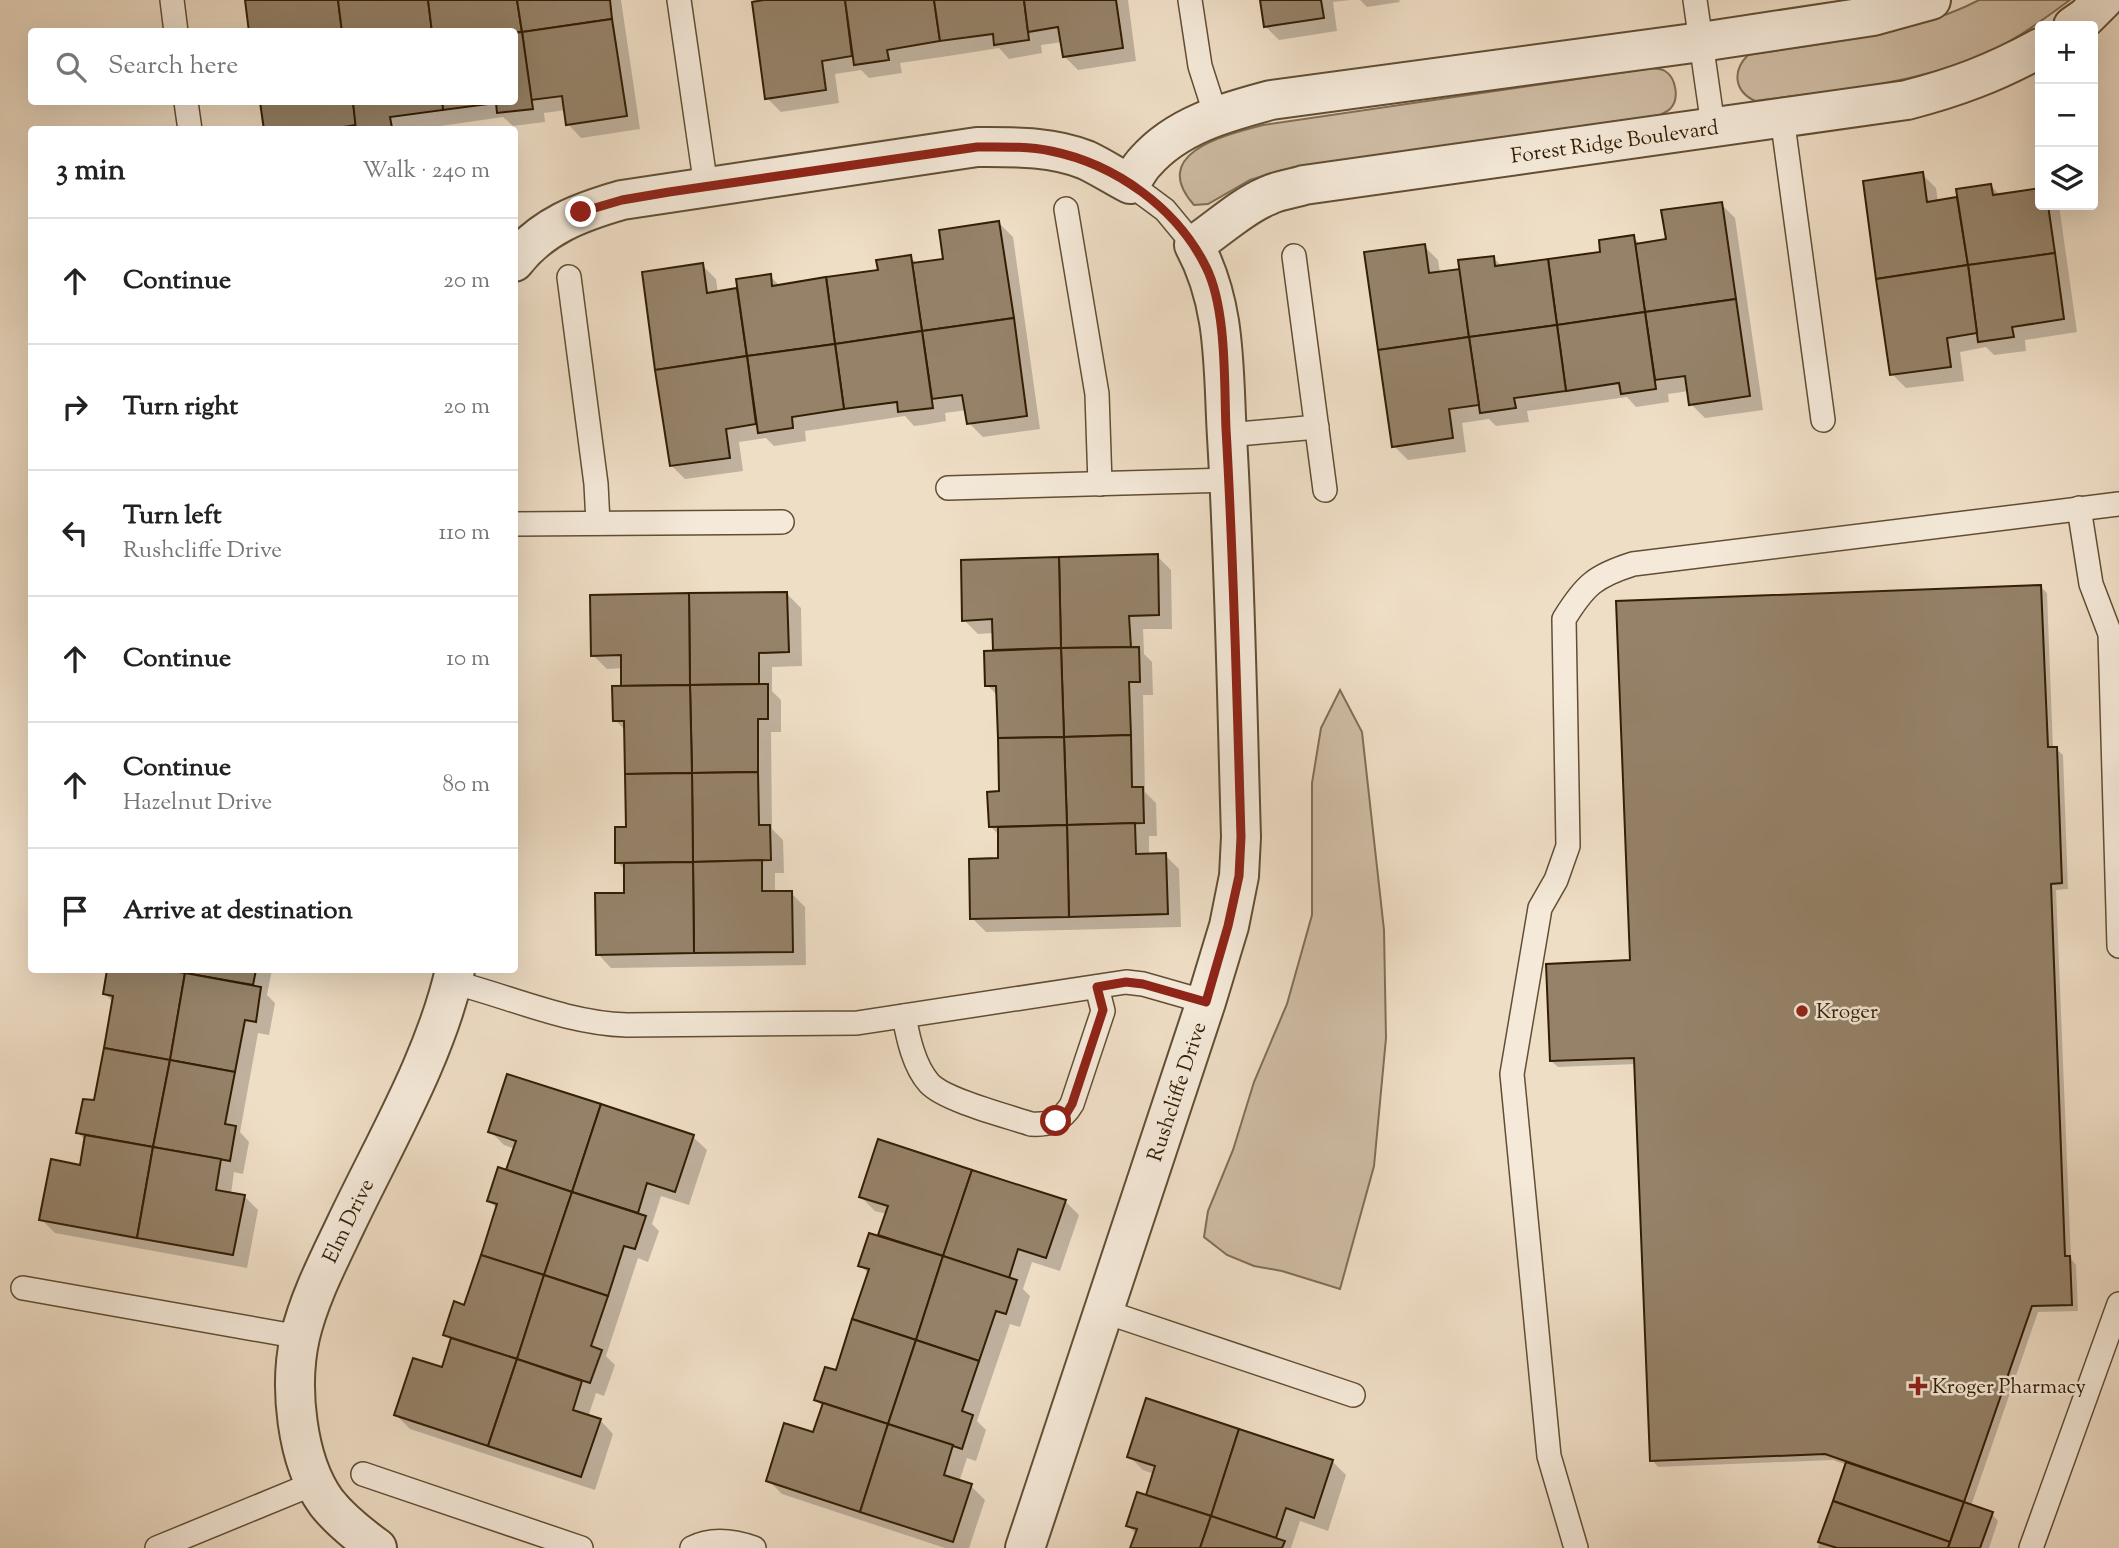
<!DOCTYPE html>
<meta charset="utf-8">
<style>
body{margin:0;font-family:"Sorts Mill Goudy",serif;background:#f2f2f2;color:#222}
.controls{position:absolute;right:21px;top:21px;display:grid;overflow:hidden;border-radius:7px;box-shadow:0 7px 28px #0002}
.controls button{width:63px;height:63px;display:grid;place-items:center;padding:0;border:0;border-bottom:2px solid #e0e0e0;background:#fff;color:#222;font:35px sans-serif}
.stop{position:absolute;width:21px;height:21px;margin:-16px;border:5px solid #8f2418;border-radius:50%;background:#fff}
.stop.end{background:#8f2418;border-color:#fff;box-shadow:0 2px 7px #0008}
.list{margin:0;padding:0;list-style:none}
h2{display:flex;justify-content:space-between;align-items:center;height:91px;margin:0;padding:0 28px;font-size:30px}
h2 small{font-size:23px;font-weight:400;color:#767676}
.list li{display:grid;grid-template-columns:46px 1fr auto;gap:21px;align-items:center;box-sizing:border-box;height:126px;padding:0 28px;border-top:2px solid #e0e0e0}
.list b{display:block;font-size:26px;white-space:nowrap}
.list p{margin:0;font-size:23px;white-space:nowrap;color:#767676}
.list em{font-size:23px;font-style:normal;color:#767676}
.icon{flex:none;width:38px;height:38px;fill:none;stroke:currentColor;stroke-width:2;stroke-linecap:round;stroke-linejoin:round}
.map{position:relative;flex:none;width:2119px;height:1548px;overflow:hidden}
.search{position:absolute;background:#fff;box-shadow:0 7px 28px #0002;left:28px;top:28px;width:490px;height:77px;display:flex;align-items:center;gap:18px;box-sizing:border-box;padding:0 24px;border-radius:7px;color:#767676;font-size:26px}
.panel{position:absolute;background:#fff;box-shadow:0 7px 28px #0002;left:28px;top:126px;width:490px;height:847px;border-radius:7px}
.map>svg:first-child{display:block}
.green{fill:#cfbda5;stroke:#816e54;stroke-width:2}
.shadow{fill:#0003}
.building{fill:#958269;stroke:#331e04;stroke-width:2}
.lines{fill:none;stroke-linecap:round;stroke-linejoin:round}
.service-casing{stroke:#624e34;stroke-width:26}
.minor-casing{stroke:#624e34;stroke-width:42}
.service{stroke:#f5eada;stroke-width:23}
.minor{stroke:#f5eada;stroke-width:38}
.route{stroke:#8f2418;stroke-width:9}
.poi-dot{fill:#8f2418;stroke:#f5eada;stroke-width:2.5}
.labels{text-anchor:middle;stroke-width:5;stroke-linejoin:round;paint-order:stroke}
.street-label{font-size:21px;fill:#331e04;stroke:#f5eada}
.poi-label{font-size:21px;fill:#331e04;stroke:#f5eada;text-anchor:start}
</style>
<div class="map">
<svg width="2119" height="1548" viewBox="0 0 2119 1548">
<rect width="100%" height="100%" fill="#efdec6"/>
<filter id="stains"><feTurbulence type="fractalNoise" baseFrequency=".00286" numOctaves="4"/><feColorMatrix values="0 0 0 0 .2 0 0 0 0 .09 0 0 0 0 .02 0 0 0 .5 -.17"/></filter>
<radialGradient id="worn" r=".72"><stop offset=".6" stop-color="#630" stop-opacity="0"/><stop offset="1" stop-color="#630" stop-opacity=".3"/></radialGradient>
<!-- green -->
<g class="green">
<path d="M1979 0H2070C2040 22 2008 46 1973 59 1904 86 1827 91 1755 101 1734 91 1732 71 1748 55 1825 42 1909 36 1979 0Z"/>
<path d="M1653 68C1656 69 1662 69 1665 71 1676 78 1680 99 1670 109 1667 112 1663 113 1660 115L1282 170 1250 180 1208 204 1194 205C1148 153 1225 135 1263 125Z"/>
<polygon points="1340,690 1362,732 1384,930 1386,1038 1374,1166 1340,1289 1282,1271 1254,1266 1227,1255 1204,1237 1208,1211 1233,1150 1254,1082 1287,1004 1312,915 1312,783 1321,728"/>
</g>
<!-- shadow -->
<g class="shadow">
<polygon points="247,0 621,0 640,129 581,138 568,124 566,110 544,113 545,122 513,126 503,117 413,130 265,130 261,102 514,102 514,32"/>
<polygon points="753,0 1128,0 1136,61 1078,70 1064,56 1062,42 1041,45 1042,53 1009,59 999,48 955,55 900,63 902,73 869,78 861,70 835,74 839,103 781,112 767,98"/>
<polygon points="1262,0 1350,0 1333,2 1337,31 1279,40 1265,26"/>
<polygon points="1360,0 1399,0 1400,2 1367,7"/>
<polygon points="1922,174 1936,188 1938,202 1959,199 1991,186 2001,196 2040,190 2040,205 2059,205 2077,332 2025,340 2026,351 1994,355 1986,347 1960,352 1964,381 1906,388 1892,374"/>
<polygon points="1721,204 1735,218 1763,410 1705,418 1691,404 1689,391 1668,394 1669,402 1636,407 1627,397 1527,411 1529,422 1496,426 1489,419 1462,423 1466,452 1408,460 1394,446 1424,246 1438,260 1440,273 1462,270 1493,257 1502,267 1602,253 1633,237 1641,245 1667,241"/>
<polygon points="999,223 1013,237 1040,429 983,437 969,423 967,410 945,413 946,421 923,425 914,426 905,416 805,431 806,441 774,446 766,438 739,442 743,471 685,479 671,465 702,265 716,279 718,293 739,289 770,276 780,286 879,272 910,257 918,264 945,260"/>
<polygon points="1157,556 1171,570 1172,629 1143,629 1144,654 1152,662 1153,695 1143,695 1145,792 1156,803 1157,836 1149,836 1149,855 1165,855 1179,869 1181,927 986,932 972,918 1000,859 999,835 990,826 1001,793 998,696 987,685 995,652 994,633 978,634 964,620"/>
<polygon points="2040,586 2047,593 2053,749 2056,749 2063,755 2068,889 2056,890 2071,1259 2076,1265 2078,1311 2038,1312 1971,1506 1992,1514 1998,1521 1989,1548 1818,1548 1847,1465 1833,1460 1658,1467 1652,1460 1636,1064 1558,1067 1551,1061 1632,962"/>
<polygon points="787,594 801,608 802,666 772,667 772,691 781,700 781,732 771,732 772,829 783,840 784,873 775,873 775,893 791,893 805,907 806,965 611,968 598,954 626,895 626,871 617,862 627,829 626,731 615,720 623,687 623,668 607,669 593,655"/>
<polygon points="109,970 272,970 267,995 275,1003 273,1014 269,1035 258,1033 240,1132 249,1142 243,1174 234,1172 231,1194 244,1196 258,1210 247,1268 55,1233 41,1219 81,1167 86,1141 78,1133 95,1102 114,1003 105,994"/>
<polygon points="278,970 302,970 301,973"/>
<polygon points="490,1131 693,1137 707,1150 689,1205 661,1196 652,1224 659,1231 648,1262 638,1258 606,1356 615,1365 604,1396 596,1393 588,1417 600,1420 613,1434 595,1490 410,1429 396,1415 443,1369 452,1341 445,1334 466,1307 498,1209 489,1201 507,1172 515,1149 504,1145"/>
<polygon points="861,1197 1065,1201 1079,1215 1060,1271 1032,1262 1023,1289 1030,1296 1020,1327 1010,1324 977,1421 986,1430 976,1461 967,1458 959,1482 971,1486 985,1500 969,1548 945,1548 782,1494 768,1480 814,1435 823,1407 816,1400 837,1372 869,1274 860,1265 879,1237 887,1214 875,1211"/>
<polygon points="1129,1456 1332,1461 1346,1475 1328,1531 1300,1521 1291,1548 1132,1548 1137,1535 1128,1526 1147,1498 1154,1474 1143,1470"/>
</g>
<!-- building -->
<g class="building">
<polygon points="245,0 338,0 342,32 249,32"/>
<polygon points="338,0 428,0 432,32 342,32"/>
<polygon points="428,0 517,0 522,32 432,32"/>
<polygon points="517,0 610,0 612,19 522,32"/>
<polygon points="764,0 845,0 852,56 822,61 826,90 765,99 752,2"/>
<polygon points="845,0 934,0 940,41 887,50 889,60 854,65"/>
<polygon points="934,0 1024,0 1029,40 994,45 993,34 940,41"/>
<polygon points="1024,0 1116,0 1123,48 1063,57 1058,27 1028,32"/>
<polygon points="1260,0 1321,0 1324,18 1264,27"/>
<polygon points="612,19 627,116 566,125 562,96 531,100 522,32"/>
<polygon points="522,32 533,109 497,113 496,103 443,110 442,102 514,102 514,33"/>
<polygon points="260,102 353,102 356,125 325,130 264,130"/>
<polygon points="353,102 442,102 443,110 390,117 392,128 356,130"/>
<polygon points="1923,172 1927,202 1957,197 1968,265 1876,279 1863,181"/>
<polygon points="1991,184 1993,195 2040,188 2040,205 2048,205 2055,253 1968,265 1956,189"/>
<polygon points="1722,202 1736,299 1645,312 1635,244 1666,239 1661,210"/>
<polygon points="999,221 1014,318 922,331 912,263 943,259 939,230"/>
<polygon points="1634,235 1645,312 1557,325 1548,259 1600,252 1599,240"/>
<polygon points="1425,244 1429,273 1460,269 1469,337 1378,350 1364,252"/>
<polygon points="2055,253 2064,319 2012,327 2014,337 1978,342 1968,265"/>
<polygon points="911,255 922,331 835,344 826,277 878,270 876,260"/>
<polygon points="1494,256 1495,266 1548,259 1557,325 1469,337 1458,260"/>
<polygon points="703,263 707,293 737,288 747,356 655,370 642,272"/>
<polygon points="1968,265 1977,333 1947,338 1951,367 1890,375 1876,279"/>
<polygon points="771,274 772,286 826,277 835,344 747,356 736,279"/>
<polygon points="1736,299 1750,396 1689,405 1685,376 1655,380 1645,312"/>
<polygon points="1645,312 1656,389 1621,394 1619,383 1566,391 1557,325"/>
<polygon points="1014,318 1027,416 967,424 962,395 932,399 922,331"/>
<polygon points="1557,325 1566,391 1514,398 1516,408 1480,413 1469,337"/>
<polygon points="922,331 933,408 898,412 897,402 844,409 835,344"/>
<polygon points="1469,337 1479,405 1449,409 1453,438 1392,447 1378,350"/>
<polygon points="835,344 844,409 792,417 793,428 758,433 747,356"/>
<polygon points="747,356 756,424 726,429 730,458 670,466 655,370"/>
<polygon points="1158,554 1159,615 1129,616 1131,647 1061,648 1059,557"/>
<polygon points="1059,557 1061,648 993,650 992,619 962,621 961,560"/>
<polygon points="2041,585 2048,747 2057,747 2062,883 2051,884 2065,1256 2070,1256 2072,1305 2032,1306 1964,1502 1825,1454 1650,1461 1634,1058 1550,1061 1546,964 1630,960 1616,601"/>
<polygon points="787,592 789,652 759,653 759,684 690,685 689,593"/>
<polygon points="689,593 690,685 621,686 621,655 591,656 590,595"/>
<polygon points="1139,647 1140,682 1129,682 1131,735 1064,737 1061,648"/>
<polygon points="1061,648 1064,737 998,738 996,686 985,686 984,651"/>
<polygon points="768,684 768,719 758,719 758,772 692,773 690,685"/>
<polygon points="690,685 692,773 625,774 624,721 613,721 612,686"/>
<polygon points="1131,735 1132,787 1143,787 1144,823 1067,825 1064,737"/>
<polygon points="1064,737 1067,825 989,827 987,792 999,791 998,738"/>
<polygon points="758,772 759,825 770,825 771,860 693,862 692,773"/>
<polygon points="692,773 693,862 615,863 615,827 626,827 625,774"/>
<polygon points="1135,823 1136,854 1166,853 1168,914 1069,917 1067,825"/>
<polygon points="1067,825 1069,917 970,919 969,859 998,858 998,827"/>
<polygon points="762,860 762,891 792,891 793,952 694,953 693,862"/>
<polygon points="693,862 694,953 596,955 595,893 624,893 624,863"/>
<polygon points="107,970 164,970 185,973 170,1060 104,1048 113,996 103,994"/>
<polygon points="186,970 256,970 253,985 185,973"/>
<polygon points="185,973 261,987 256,1022 245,1020 235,1072 170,1060"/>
<polygon points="104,1048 170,1060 153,1147 76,1133 83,1099 94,1100"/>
<polygon points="170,1060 235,1072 225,1124 236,1126 230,1161 153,1147"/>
<polygon points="507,1074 601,1104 572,1192 506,1170 516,1141 488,1132"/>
<polygon points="601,1104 694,1135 675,1192 647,1183 638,1213 572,1192"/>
<polygon points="85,1135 153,1147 137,1238 39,1220 51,1159 80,1165"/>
<polygon points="878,1139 972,1170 943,1256 878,1235 888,1206 859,1197"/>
<polygon points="153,1147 221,1159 216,1190 245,1195 233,1255 137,1238"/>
<polygon points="498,1167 572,1192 544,1275 481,1255 497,1204 487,1201"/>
<polygon points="972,1170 1066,1200 1046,1258 1018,1249 1009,1278 943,1256"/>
<polygon points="572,1192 646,1216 635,1249 624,1246 608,1296 544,1275"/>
<polygon points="869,1233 943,1256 916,1340 852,1319 869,1269 858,1266"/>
<polygon points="481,1255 544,1275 517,1359 443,1335 454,1301 464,1305"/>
<polygon points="943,1256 1017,1280 1006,1314 996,1311 979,1361 916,1340"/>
<polygon points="544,1275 608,1296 591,1346 602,1350 590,1383 517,1359"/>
<polygon points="852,1319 916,1340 888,1424 814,1400 825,1367 836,1370"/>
<polygon points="451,1338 517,1359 488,1446 394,1415 413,1358 442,1367"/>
<polygon points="916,1340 979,1361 962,1411 973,1415 962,1449 888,1424"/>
<polygon points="517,1359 582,1381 573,1410 601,1419 581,1477 488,1446"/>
<polygon points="1146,1398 1239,1429 1211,1516 1146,1495 1155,1466 1127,1457"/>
<polygon points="823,1403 888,1424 860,1512 766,1481 784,1423 813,1432"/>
<polygon points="888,1424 953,1445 944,1475 972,1484 953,1542 860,1512"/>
<polygon points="1239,1429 1333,1460 1314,1518 1286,1508 1276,1538 1211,1516"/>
<polygon points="1846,1462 1964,1502 1950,1542 1833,1501"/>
<polygon points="1137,1492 1211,1516 1200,1548 1130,1548 1137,1529 1126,1526"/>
<polygon points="1833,1501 1950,1542 1948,1548 1837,1548 1818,1542"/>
<polygon points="1964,1502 1993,1512 1980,1548 1948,1548"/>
<polygon points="1211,1516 1285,1541 1282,1548 1200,1548"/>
</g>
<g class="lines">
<defs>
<g id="service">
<polyline points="172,0 176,32"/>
<polyline points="679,0 706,187"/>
<polyline points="1190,0 1200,66 1216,116"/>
<polyline points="1695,0 1713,126"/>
<polyline points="186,102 190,130"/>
<polyline points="1782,117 1823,420"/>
<polyline points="1130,184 1165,210 1194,245"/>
<polyline points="1066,209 1097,394 1100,484"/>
<polyline points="1294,256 1325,490"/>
<polyline points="569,277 596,484 598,523"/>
<polyline points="1227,435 1317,427"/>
<polyline points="948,488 1230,480"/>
<polyline points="2079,508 2091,584 2110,634 2119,946"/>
<polyline points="514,524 782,522"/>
<path d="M452 982C511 997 566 1023 627 1025L857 1023 1126 982 1143 984 1206 1002"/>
<path d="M904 1016C908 1038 914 1066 929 1083 944 1100 1007 1116 1031 1124 1050 1125 1062 1121 1072 1104L1103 1011 1097 987"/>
<polyline points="23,1288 300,1337"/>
<polyline points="1103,1311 1353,1395"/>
<polyline points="363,1474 581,1548"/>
<polyline points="157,1548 315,1483"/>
<path d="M692 1548C711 1538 734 1541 754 1548"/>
<path d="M1576 1548 1549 1456 1512 1074 1540 908 1556 880 1568 846 1564 619C1585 585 1595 576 1633 564L2119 504"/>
<polyline points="2031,1548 2119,1304"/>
</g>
<g id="minor">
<polyline points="2073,26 2086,17 2103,0"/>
<path d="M514 262C542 226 580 212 622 200L977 147C1013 147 1052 146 1086 160 1101 167 1116 177 1130 184 1135 177 1139 168 1145 162 1177 125 1226 112 1271 100L1701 42 1873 16 1931 0"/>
<path id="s1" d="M377 1548C359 1535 340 1520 326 1502 296 1460 289 1386 300 1337 309 1298 329 1260 346 1224 385 1142 435 1058 455 970"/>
<path id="s2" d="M1025 1548 1206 1002 1229 926 1239 876 1241 837C1237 704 1235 570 1227 437 1223 370 1227 306 1194 245 1218 229 1241 207 1267 196 1278 190 1292 189 1304 185L1907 100C1957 87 1994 73 2040 48"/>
</g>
</defs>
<!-- service casing -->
<use href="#service" class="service-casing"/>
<!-- minor casing -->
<use href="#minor" class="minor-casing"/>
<!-- service -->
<use href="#service" class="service"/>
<!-- minor -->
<use href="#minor" class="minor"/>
</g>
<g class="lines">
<!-- route -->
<path class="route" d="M581 212 622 200 669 192 977 147C1001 147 1026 146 1051 151 1115 164 1177 208 1206 267 1227 309 1224 383 1226 429 1234 565 1237 701 1241 837L1239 876 1228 926 1206 1002 1143 984 1126 982 1097 987 1103 1010 1072 1104 1066 1114 1056 1121"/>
</g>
<!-- markers -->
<g class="poi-dot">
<circle cx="1802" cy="1011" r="7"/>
<path d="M1914.5 1375.5h7v7h7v7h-7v7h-7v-7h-7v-7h7z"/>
</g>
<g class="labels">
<!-- street labels -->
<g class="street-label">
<text dy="7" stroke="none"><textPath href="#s2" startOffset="1782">Forest Ridge Boulevard</textPath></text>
<text dy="7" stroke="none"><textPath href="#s2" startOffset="481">Rushcliffe Drive</textPath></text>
<text dy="7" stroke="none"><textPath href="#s1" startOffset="366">Elm Drive</textPath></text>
</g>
<!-- poi labels -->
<g class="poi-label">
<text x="1816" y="1018">Kroger</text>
<text x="1932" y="1393">Kroger Pharmacy</text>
</g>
</g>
<rect width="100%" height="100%" filter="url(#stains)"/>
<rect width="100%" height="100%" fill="url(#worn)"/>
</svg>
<div class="controls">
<button>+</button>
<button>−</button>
<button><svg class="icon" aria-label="layers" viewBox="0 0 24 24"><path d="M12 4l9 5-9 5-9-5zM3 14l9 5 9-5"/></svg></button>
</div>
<div class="stop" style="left:1056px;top:1121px"></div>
<div class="stop end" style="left:581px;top:212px"></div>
<div class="search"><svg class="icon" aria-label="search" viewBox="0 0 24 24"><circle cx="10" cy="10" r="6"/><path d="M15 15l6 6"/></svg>Search here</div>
<section class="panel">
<h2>3 min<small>Walk · 240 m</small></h2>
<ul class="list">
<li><svg class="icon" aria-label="ahead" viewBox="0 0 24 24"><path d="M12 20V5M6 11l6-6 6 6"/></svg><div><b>Continue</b></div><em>20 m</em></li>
<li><svg class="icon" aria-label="right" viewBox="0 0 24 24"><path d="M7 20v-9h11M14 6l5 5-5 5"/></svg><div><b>Turn right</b></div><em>20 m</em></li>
<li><svg class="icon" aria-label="left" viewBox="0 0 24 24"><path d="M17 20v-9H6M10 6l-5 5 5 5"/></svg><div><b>Turn left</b><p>Rushcliffe Drive</p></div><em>110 m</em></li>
<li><svg class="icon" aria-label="ahead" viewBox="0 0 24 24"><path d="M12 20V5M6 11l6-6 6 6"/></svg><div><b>Continue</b></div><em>10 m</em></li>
<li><svg class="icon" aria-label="ahead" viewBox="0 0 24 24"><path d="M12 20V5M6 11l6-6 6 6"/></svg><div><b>Continue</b><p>Hazelnut Drive</p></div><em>80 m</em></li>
<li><svg class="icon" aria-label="arrive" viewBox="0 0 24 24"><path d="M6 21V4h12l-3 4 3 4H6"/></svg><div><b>Arrive at destination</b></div></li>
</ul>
</section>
</div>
